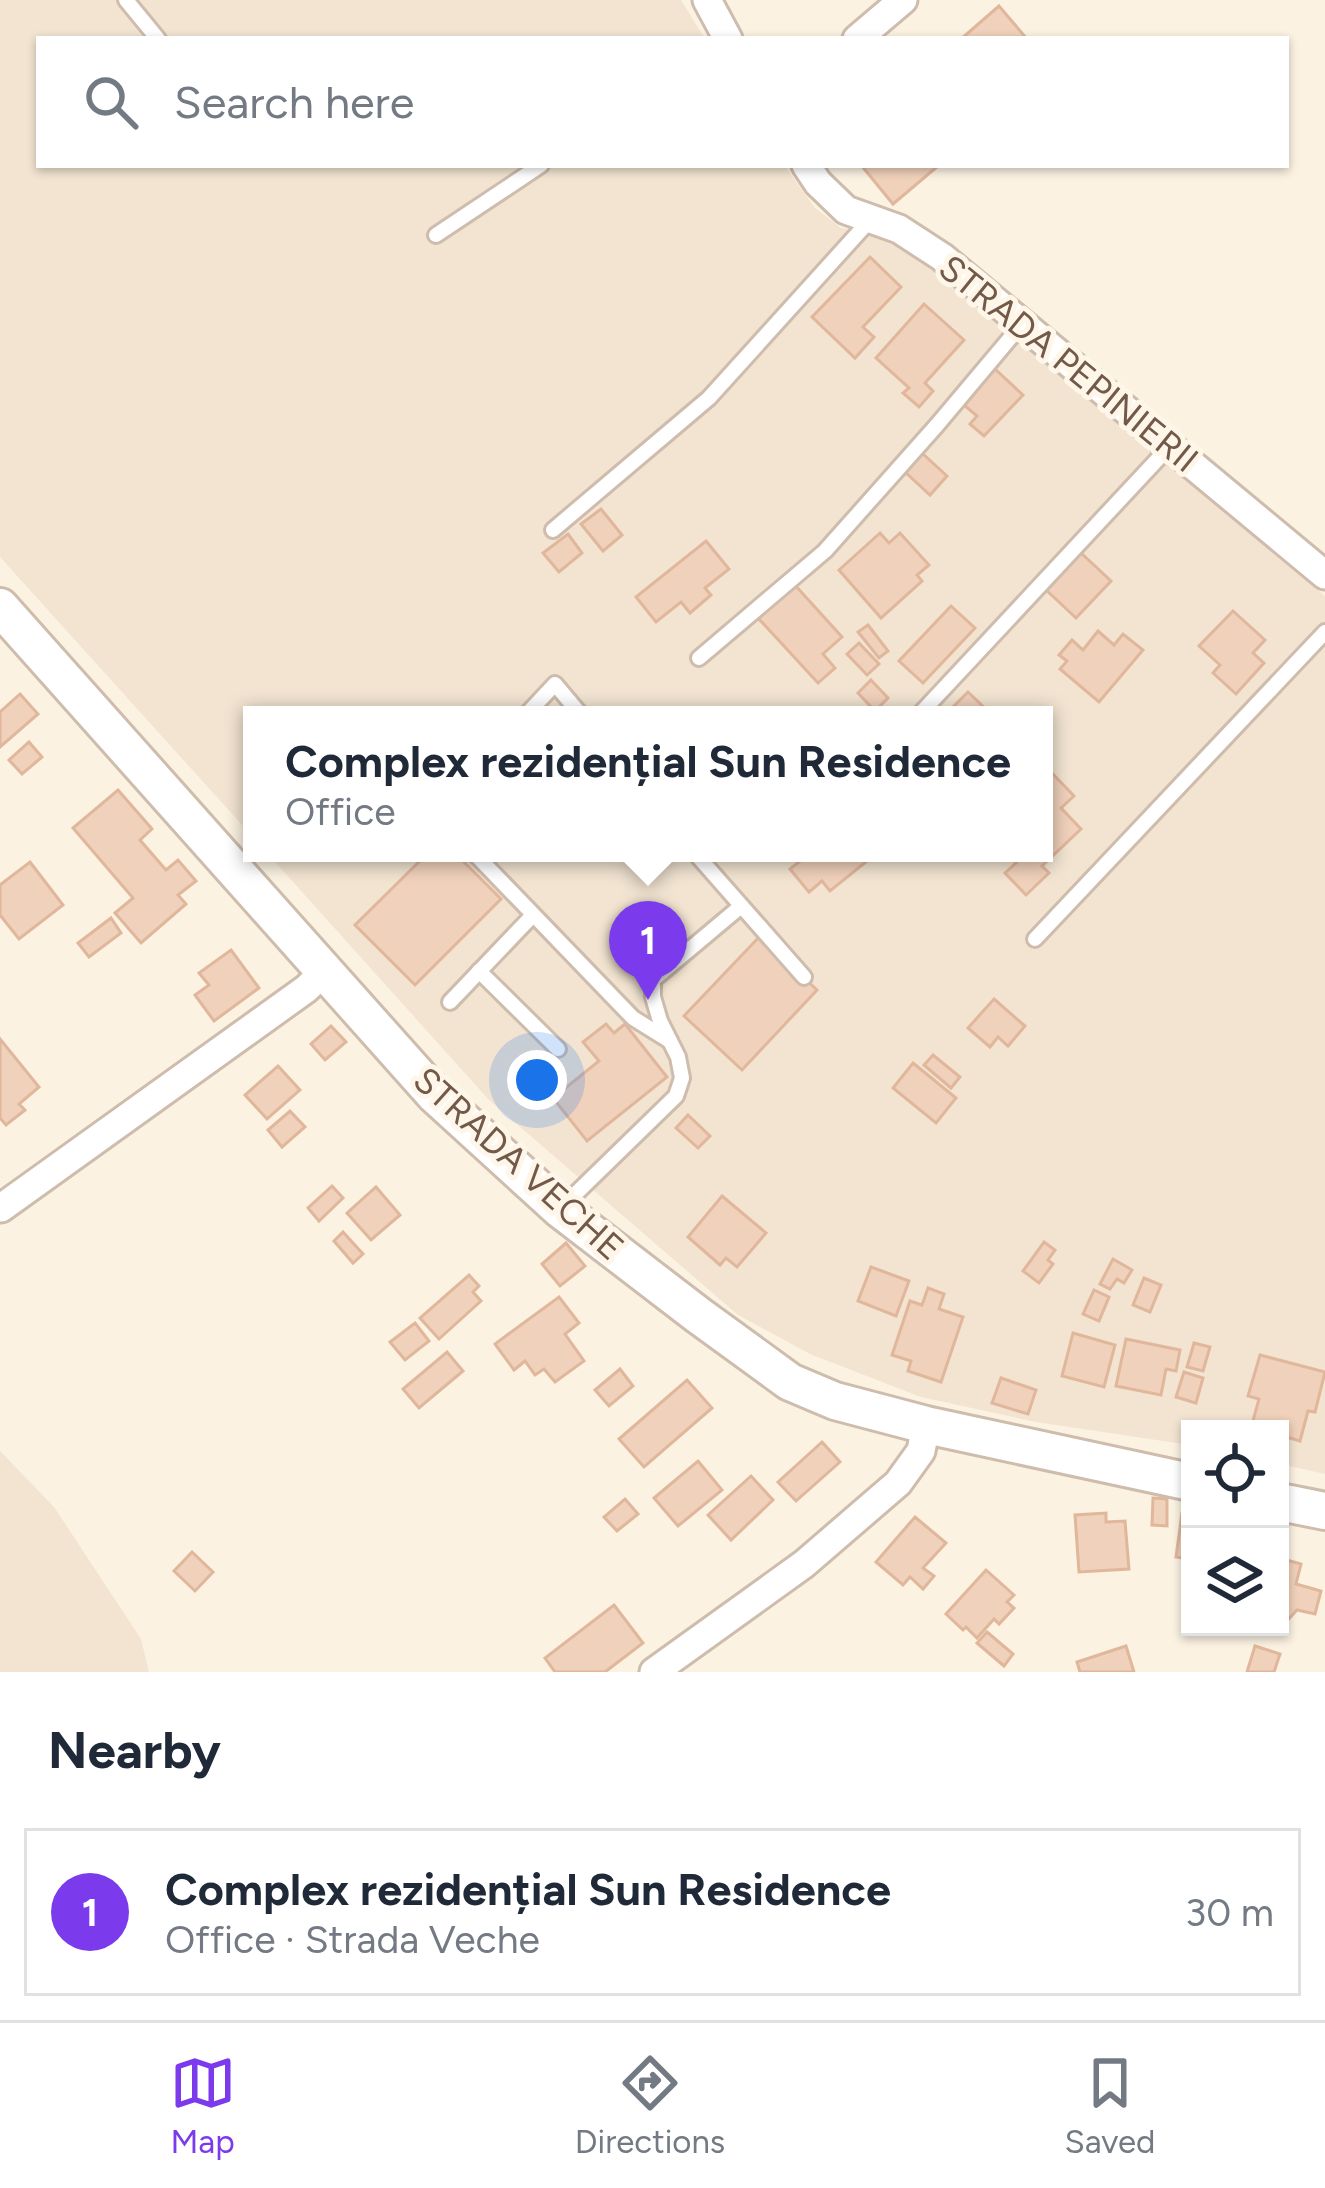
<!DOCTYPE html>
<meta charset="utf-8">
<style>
body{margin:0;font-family:Figtree,sans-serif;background:#f6f6f7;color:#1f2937}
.controls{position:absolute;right:36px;bottom:36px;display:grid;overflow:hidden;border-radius:0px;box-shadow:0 3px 9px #0004}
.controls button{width:108px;height:108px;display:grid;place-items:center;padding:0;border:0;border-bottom:3px solid #e0e1e3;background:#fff;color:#1f2937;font:60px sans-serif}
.you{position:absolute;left:537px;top:1080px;width:42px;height:42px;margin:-30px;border:9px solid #fff;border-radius:50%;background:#1a73e8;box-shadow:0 0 0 18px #1a73e833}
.badge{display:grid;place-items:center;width:78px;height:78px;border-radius:50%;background:#7c3aed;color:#fff;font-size:39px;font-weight:700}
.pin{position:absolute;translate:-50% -99px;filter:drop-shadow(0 3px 6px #0008)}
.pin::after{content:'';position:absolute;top:63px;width:42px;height:36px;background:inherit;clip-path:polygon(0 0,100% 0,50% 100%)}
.popup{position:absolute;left:243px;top:706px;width:810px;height:156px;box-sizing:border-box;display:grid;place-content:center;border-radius:0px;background:#fff;filter:drop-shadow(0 3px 9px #0005);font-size:39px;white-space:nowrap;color:#747a83}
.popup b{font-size:45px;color:#1f2937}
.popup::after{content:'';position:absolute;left:50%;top:100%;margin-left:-24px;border:24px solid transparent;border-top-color:#fff}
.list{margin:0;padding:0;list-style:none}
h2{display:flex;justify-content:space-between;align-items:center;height:156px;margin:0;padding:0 48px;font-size:51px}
h2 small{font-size:39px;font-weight:400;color:#747a83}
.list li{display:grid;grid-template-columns:78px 1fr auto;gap:36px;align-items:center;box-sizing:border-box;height:168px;margin:0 24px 24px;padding:0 24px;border:3px solid #e0e1e3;border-radius:0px}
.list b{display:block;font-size:45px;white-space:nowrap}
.list p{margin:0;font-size:39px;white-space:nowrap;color:#747a83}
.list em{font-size:39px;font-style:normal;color:#747a83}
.icon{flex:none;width:66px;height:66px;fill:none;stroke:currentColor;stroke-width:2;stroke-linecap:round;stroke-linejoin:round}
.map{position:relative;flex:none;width:1325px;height:1672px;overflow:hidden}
.search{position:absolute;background:#fff;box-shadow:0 3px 9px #0004;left:36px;right:36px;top:36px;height:132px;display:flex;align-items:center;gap:30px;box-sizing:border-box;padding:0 42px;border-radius:0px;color:#747a83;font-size:45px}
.sheet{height:348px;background:#fff}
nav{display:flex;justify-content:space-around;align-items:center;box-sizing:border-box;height:168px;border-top:3px solid #e0e1e3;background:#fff;font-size:33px;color:#747a83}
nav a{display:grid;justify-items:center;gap:6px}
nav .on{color:#7c3aed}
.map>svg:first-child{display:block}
.residential{fill:#f2e4d1}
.building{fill:#f0d1bb;stroke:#e1b79c;stroke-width:3}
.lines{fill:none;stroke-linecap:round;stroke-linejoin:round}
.service-casing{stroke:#cebcac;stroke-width:20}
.minor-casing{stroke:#cebcac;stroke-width:33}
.tertiary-casing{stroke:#cebcac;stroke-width:42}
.service{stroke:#fff;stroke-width:14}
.minor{stroke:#fff;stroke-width:27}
.tertiary{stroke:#fff;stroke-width:36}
.labels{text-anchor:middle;stroke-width:10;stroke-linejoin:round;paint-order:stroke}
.street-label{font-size:36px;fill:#72594a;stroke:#fef6e8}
</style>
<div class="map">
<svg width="1325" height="1672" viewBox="0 0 1325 1672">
<rect width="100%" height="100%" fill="#fbf2e2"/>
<!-- residential -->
<g class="residential">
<polygon points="0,0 681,0 705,39 39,39 39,165 784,165 815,208 841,228 877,233 934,270 1325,596 1325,1474 1280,1464 1280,1429 1190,1429 1190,1445 1036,1422 921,1397 810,1354 738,1315 489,1100 267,853 1044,853 1044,715 252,715 252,836 0,557"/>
<polygon points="0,1451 54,1507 141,1639 149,1672 0,1672"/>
</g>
<!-- building -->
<g class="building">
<polygon points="999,6 1027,39 961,39"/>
<polygon points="861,165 936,165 938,166 893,204"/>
<polygon points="870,257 901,287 863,327 874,337 855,358 812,317"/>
<polygon points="924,304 964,340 925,383 933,391 919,407 903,393 909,388 876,358"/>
<polygon points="995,369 1023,395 984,436 970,424 977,416 963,404"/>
<polygon points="922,453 947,476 930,495 905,472"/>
<polygon points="601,509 622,535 603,551 581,524"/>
<polygon points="880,533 889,543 900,533 929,565 917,575 922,581 881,618 839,570"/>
<polygon points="568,534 582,553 559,572 543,553"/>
<polygon points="706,541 729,569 705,588 711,595 690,613 681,602 656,622 636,597"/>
<polygon points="1079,551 1111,581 1076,618 1044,588"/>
<polygon points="794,584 842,637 823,654 835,668 818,683 758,618"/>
<polygon points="951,606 975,628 923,683 899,661"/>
<polygon points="1233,611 1265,640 1253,653 1264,663 1236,694 1213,673 1220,665 1199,646"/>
<polygon points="868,625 888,651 879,658 858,632"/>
<polygon points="1098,631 1114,645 1123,634 1143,650 1099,702 1060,669 1067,661 1059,655 1072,640 1083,650"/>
<polygon points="859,643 879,664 867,675 847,654"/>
<polygon points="871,680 888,698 875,711 858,693"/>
<polygon points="968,692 992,715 945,715"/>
<polygon points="20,694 38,714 0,747 0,712"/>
<polygon points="29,742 42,757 22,774 9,760"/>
<polygon points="1049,770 1074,796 1061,808 1081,829 1042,866 1049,873 1026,895 1005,873 1016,863 1006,853 1044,853 1044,774"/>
<polygon points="118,790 152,829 140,840 166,870 178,860 196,881 178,895 186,904 141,943 115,913 133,898 73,828"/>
<polygon points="428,853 455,853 501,899 415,985 355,925"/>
<polygon points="810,853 860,853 867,861 830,891 822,881 809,892 790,869"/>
<polygon points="30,862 63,905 19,939 0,915 0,885"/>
<polygon points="111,918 121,933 89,957 78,943"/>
<polygon points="760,936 817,990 742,1070 684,1016"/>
<polygon points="231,950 259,988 214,1021 195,995 209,985 199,973"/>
<polygon points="994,999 1025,1026 1008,1046 998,1037 990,1047 968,1028"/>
<polygon points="606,1024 614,1033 625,1024 667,1077 587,1141 553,1098 599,1061 583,1042"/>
<polygon points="331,1026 346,1042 325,1060 311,1044"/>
<polygon points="0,1039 39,1087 19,1104 25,1110 6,1125 0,1118"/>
<polygon points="933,1055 960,1077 951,1088 924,1065"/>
<polygon points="913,1063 956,1098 936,1123 893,1088"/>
<polygon points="278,1066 300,1090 267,1119 245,1095"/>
<polygon points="290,1111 305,1127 282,1147 268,1130"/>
<polygon points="688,1115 710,1136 698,1148 676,1128"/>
<polygon points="332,1186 343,1198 319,1221 308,1208"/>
<polygon points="376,1187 400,1215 371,1240 347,1213"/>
<polygon points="722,1196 766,1233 737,1267 726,1258 720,1265 688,1237"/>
<polygon points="343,1232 363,1254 353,1263 334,1241"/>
<polygon points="1044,1242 1055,1250 1048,1260 1053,1264 1039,1283 1023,1271"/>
<polygon points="566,1243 585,1266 560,1286 542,1264"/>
<polygon points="1113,1259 1132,1270 1124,1283 1117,1279 1110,1289 1100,1284"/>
<polygon points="871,1267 909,1281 896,1316 858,1301"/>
<polygon points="469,1275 479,1286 473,1292 481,1301 439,1339 420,1318"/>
<polygon points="1144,1278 1161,1285 1150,1312 1133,1305"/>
<polygon points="928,1288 944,1294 939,1309 963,1317 941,1382 908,1371 911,1361 892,1355 910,1301 922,1305"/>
<polygon points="1094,1290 1109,1297 1099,1321 1083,1314"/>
<polygon points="559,1297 579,1323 565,1334 584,1361 555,1382 544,1369 535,1375 525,1361 514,1370 495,1344"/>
<polygon points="415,1323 429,1341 405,1360 390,1342"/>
<polygon points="1073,1333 1115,1345 1104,1387 1062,1376"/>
<polygon points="1126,1339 1180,1350 1176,1371 1166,1369 1161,1395 1116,1386"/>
<polygon points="1194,1343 1210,1347 1203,1371 1187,1367"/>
<polygon points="447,1352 463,1371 419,1408 403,1389"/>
<polygon points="1260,1355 1325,1372 1315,1412 1308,1411 1300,1441 1280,1435 1280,1429 1251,1428 1259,1399 1248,1396"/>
<polygon points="620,1369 633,1386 609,1406 595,1390"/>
<polygon points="1184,1372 1203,1378 1196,1403 1176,1397"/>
<polygon points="1001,1378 1036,1390 1028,1414 992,1403"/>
<polygon points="687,1380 712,1408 644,1467 619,1439"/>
<polygon points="822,1442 840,1462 796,1501 778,1482"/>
<polygon points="698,1461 722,1490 678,1526 654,1498"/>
<polygon points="751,1476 773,1500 731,1540 708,1515"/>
<polygon points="1153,1498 1167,1499 1167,1526 1152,1525"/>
<polygon points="625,1499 638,1514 617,1531 604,1517"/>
<polygon points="1106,1513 1106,1522 1125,1521 1129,1569 1079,1572 1075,1515"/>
<polygon points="1182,1513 1190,1514 1190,1559 1176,1557"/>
<polygon points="915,1517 946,1543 923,1568 934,1576 923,1589 910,1577 903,1585 876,1562"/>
<polygon points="192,1552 213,1572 195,1591 174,1571"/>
<polygon points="1280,1558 1301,1564 1296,1584 1321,1591 1315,1614 1297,1610 1286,1622 1280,1621"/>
<polygon points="986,1570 1014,1595 1007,1602 1014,1608 999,1624 994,1619 977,1638 966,1627 963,1630 946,1614"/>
<polygon points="614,1605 643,1643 605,1672 555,1672 545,1658"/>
<polygon points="987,1632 1013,1654 1004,1666 977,1643"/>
<polygon points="1126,1646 1134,1672 1080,1672 1077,1662"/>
<polygon points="1255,1646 1280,1654 1274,1672 1247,1672"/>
</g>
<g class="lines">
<defs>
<g id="service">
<polyline points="126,0 158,39"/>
<polyline points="436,235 541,165"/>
<polyline points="553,530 709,398 870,220"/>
<polyline points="699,658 825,551 937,425 1022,324"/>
<polyline points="526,715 555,684 581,715"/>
<polyline points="919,715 1170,446"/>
<polyline points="474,853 633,1018 670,1041"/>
<polyline points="695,853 804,977"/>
<polyline points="1035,939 1325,632"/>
<polyline points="479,971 558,1049"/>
<polyline points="450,1002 532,916"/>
<polyline points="561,1208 676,1096 682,1078 678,1057 660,1021 653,997 653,980 740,907"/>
</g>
<g id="minor">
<polyline points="707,0 728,39"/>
<polyline points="857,39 903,0"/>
<polyline points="806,165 818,183 846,210 899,229 942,257 1325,575"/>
<polyline points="1,1208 306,989 325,971"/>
<polyline points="654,1672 804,1564 898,1483 921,1451 926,1425"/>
</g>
<g id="tertiary">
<polyline points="0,607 435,1095 560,1209 698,1315 790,1382 835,1401 926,1425 1190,1482"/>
<polyline points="1280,1502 1325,1511"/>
</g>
</defs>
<!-- service casing -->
<use href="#service" class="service-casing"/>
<!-- minor casing -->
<use href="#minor" class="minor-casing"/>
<!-- tertiary casing -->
<use href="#tertiary" class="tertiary-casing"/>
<!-- service -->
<use href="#service" class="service"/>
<!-- minor -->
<use href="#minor" class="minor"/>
<!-- tertiary -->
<use href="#tertiary" class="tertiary"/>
</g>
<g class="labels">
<!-- street labels -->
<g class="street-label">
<text transform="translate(1069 363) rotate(39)" y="13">STRADA PEPINIERII</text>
<text transform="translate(519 1163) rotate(42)" y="13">STRADA VECHE</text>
</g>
</g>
</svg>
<div class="controls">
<button><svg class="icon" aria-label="locate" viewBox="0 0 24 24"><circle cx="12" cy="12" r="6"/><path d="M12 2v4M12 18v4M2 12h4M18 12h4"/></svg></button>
<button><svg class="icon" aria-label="layers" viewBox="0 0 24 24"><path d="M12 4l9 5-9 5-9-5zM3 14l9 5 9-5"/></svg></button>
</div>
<div class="you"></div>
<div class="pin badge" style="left:648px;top:1000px">1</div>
<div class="popup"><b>Complex rezidențial Sun Residence</b>Office</div>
<div class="search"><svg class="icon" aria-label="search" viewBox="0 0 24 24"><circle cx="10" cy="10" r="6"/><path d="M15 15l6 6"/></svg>Search here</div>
</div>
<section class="sheet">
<h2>Nearby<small></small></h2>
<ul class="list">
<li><span class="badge">1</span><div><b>Complex rezidențial Sun Residence</b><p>Office · Strada Veche</p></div><em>30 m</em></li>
</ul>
</section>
<nav>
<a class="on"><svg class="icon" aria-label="map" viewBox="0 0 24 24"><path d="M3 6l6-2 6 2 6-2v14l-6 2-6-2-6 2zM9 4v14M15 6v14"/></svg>Map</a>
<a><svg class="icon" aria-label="directions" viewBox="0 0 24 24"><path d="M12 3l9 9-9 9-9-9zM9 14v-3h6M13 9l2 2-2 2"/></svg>Directions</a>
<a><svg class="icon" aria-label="saved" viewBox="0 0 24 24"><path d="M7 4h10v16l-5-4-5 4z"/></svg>Saved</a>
</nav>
